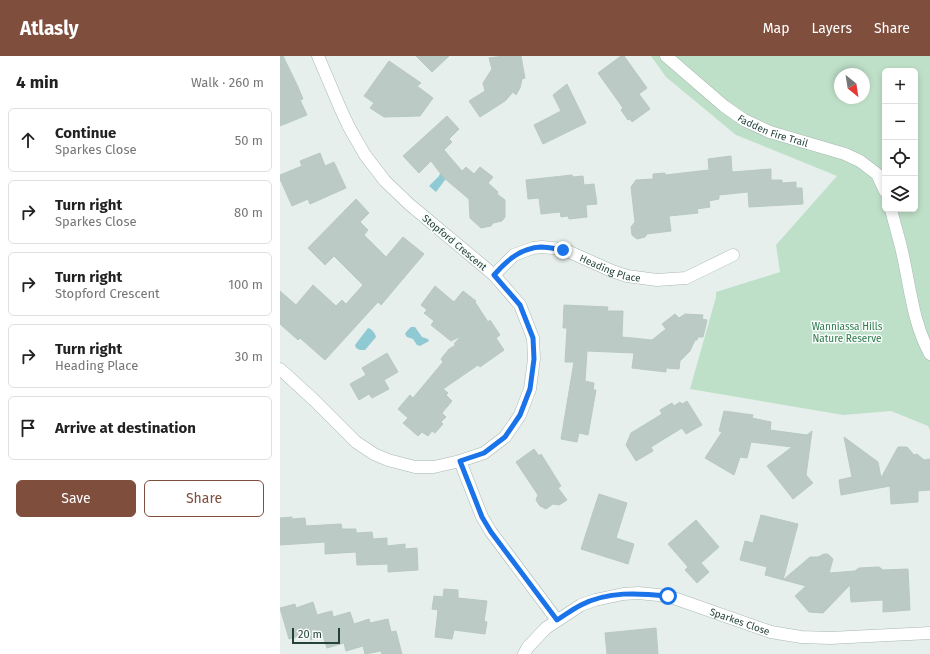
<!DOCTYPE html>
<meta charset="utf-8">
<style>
body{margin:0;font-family:"Fira Sans",sans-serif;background:#f2f2f2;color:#222}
.controls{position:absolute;right:12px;top:12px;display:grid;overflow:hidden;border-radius:6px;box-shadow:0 2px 6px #0003}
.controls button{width:36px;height:36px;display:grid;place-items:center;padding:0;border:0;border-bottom:1px solid #e0e0e0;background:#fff;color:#222;font:20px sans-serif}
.compass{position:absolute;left:554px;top:12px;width:36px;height:36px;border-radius:50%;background:#fff;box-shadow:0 2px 6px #0003;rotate:150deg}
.scale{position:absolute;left:12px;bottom:10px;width:48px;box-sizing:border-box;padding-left:4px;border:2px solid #24423a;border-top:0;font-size:11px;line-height:14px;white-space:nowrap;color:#24423a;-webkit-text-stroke:3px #f7fbf9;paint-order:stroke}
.stop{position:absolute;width:12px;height:12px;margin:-9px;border:3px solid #1a73e8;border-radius:50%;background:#fff}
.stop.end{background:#1a73e8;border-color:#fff;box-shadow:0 1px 4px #0008}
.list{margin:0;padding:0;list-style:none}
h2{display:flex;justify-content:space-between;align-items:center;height:52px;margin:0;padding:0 16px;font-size:17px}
h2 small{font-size:13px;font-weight:400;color:#767676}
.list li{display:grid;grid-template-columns:26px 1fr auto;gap:12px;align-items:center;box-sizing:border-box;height:64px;margin:0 8px 8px;padding:0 8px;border:1px solid #e0e0e0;border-radius:6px}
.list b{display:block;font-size:15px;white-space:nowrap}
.list p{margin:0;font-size:13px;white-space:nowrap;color:#767676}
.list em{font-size:13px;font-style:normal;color:#767676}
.actions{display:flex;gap:8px;padding:12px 16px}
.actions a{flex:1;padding:9px 0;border:1px solid #804e3d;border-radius:6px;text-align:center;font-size:14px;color:#804e3d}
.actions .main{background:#804e3d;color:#fff}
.icon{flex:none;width:22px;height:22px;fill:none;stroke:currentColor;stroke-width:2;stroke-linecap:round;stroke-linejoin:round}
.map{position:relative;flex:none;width:650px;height:598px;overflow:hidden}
header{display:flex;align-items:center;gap:24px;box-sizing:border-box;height:56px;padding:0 20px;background:#804e3d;color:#fff}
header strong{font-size:19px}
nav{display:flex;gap:22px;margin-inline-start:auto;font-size:14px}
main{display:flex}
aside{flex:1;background:#fff}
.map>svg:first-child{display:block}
.green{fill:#bfe0c8;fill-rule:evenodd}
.water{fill:#8ec9d4}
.building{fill:#bbcac4;stroke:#b8c9c2}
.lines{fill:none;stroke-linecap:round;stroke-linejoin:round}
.minor-casing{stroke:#a8b8b2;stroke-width:13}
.minor{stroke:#fff;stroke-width:12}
.route{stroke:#1a73e8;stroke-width:5}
.labels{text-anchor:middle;stroke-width:3;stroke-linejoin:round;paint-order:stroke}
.street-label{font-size:10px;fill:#24423a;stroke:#f7fbf9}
.park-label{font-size:10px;fill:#2d7a4b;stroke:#f7fbf9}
</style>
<header>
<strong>Atlasly</strong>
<nav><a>Map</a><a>Layers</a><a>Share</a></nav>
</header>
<main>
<aside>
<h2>4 min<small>Walk · 260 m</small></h2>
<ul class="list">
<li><svg class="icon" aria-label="ahead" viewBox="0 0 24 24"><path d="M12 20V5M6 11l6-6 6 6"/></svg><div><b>Continue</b><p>Sparkes Close</p></div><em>50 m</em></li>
<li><svg class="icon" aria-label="right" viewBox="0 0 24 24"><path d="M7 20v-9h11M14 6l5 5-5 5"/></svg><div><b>Turn right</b><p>Sparkes Close</p></div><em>80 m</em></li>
<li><svg class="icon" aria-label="right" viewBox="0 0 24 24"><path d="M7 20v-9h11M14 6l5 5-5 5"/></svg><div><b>Turn right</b><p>Stopford Crescent</p></div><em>100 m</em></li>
<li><svg class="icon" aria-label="right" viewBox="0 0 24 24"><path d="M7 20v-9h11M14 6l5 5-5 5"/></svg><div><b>Turn right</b><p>Heading Place</p></div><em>30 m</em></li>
<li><svg class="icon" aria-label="arrive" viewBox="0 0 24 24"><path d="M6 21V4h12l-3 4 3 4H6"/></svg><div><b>Arrive at destination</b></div></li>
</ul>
<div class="actions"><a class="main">Save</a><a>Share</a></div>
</aside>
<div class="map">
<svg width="650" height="598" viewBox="0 0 650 598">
<rect width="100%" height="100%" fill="#e6efeb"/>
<!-- green -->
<path class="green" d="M371 0H650V374L648 370 611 355 563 359 410 333 436 241V236L500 216 496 189 557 120 456 79 386 21ZM605 15H635V153H605ZM560 18H584V42H560Z"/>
<!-- water -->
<g class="water">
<polygon points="161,115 168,120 156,136 149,130 159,120"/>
<polygon points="131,271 135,271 142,281 148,283 149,285 140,290 137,289 133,283 127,281 125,278 127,275"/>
<path d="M88 272C92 273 95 277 96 281L85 294H80L76 292 75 289Z"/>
</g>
<!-- building -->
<g class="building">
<polygon points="0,0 3,0 18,31 23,43 20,44 27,59 0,70"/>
<polygon points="136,0 169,0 152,16"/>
<polygon points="224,0 241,0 245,22 242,23 240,32 236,39 233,36 225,45 200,61 189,45 205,35 203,27 212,13 209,2"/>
<polygon points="341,0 344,0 367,32 359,38 370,53 352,66 350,63 348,64 341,54 343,52 318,17"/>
<polygon points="109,5 141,27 137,30 153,42 140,60 104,61 90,52 94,47 84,40"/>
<polygon points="287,28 306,67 263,88 254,69 281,55 273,39"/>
<polygon points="167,60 179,73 169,83 172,86 164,94 182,115 186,111 194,118 200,111 213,121 208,127 218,136 217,138 225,144 225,161 222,165 213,167 211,170 201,172 190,162 189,143 164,122 151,105 139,117 123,100"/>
<polygon points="40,97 45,110 54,106 66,132 30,148 28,143 12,150 0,123 0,119 22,110 20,105"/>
<polygon points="451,100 452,116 491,113 491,124 502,124 502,127 516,126 516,132 522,132 523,148 469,151 468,136 439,139 439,143 429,145 430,151 417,153 418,157 389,160 391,175 367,178 365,181 357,183 352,179 351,171 355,166 351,131 356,124 373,123 373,118 385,117 385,119 429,114 428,103"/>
<polygon points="292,119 293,121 303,120 304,129 314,128 317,148 306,149 307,161 289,163 288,160 281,161 280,156 261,158 259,142 248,143 246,124"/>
<polygon points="76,143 89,157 80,166 88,174 84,179 106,201 123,181 144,198 101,249 98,246 45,304 20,282 18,284 0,268 0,235 16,249 33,229 56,250 62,244 66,248 83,229 54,200 45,209 28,192"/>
<polygon points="155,230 174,246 183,235 196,245 195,246 208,266 210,264 220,279 216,282 224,294 200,311 198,309 163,333 168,337 166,339 172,345 162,357 166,361 161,366 163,368 155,377 152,375 148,380 142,376 138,380 123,367 128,362 118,353 130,339 133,342 163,306 161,303 169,293 176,289 174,288 181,280 171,285 151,269 154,265 144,257 147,254 141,249"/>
<polygon points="284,249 328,251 327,255 343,255 342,281 372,284 386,273 382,268 395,258 399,262 405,258 423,259 422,263 427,264 423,281 418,281 417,284 415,284 410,295 400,305 399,313 386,312 386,316 352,312 354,297 307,295 305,325 314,327 313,334 316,334 308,379 299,377 297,386 281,383 294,306 285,306 287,272 283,272"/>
<polygon points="107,297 118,316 104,324 109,333 92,342 89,338 79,344 70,328 86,319 82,312"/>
<polygon points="407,345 422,369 406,378 402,372 371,391 373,395 356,405 346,389 351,377 382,358 380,354 392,347 394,350 400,346 402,348"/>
<polygon points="444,355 473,359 472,362 491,366 490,374 527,379 532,375 526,419 533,427 513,443 487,410 512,391 471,386 467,402 460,401 454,419 425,402 442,376 439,375"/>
<polygon points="564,381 598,406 601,422 618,391 627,391 634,399 637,398 644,404 650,403 650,434 638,435 638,446 611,448 610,430 561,439 559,424 572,421"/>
<polygon points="254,393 259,400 261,398 281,430 278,432 287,444 279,449 273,448 266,453 260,450 256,444 258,439 236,406"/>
<polygon points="319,438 347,447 336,482 354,488 348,508 301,493"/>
<polygon points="481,459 518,468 503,524 530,501 538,501 544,498 548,498 553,503 549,517 575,515 579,512 599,511 603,514 628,513 630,554 603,556 603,544 571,546 570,529 543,557 529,556 515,540 526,530 485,519 487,511 460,504 465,485 473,487"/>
<polygon points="12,461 12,463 25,462 26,470 61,468 62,473 76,473 76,477 92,476 93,483 107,482 107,490 125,488 125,493 137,492 138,514 108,516 108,508 77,509 76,496 45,498 45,486 0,489 0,462"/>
<polygon points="416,464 439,491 421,507 429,516 417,527 405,514 408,511 388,488"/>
<polygon points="164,533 178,534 178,542 207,545 204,565 207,566 205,578 174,574 172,583 155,581 158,554 152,553 154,540 163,541"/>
<polygon points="33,546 37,559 52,555 53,561 70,556 74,568 89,563 90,567 108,563 111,576 116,575 122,598 102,598 101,595 85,598 83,590 66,595 64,587 47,592 43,580 31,584 29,577 9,583 0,552 15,548 16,552"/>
<polygon points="376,572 378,598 327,598 325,577"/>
</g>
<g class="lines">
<defs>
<g id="minor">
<path id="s1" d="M386 0 444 50 464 64 490 76 565 98 580 105 597 118 605 135"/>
<path d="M611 153C614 166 618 179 621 191 630 228 632 265 650 298"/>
<path id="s2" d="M214 219 234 199 253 192 262 191 283 193 332 215 347 220 377 224 406 222 453 199"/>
<polyline points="0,313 34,344 76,386 94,398 108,404 135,411 154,411 180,405 204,397 225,381 240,359 250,333 254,303 253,282 240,249 214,219 129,148 105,125 85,99 69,71 61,54 38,0"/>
<polyline points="180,405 202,461 211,476 277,564"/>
<path id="s3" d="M244 598 248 591 266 572 301 549 315 544 343 538 358 537 388 540 491 576 521 581 550 582 650 577"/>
</g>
</defs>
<!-- minor casing -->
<use href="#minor" class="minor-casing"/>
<!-- minor -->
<use href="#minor" class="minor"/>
</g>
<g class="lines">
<!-- route -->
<path class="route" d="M283 194C276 193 268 191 261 191 241 192 227 204 214 219L240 249 253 282 254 303 250 333 240 359 225 381 204 397 180 405 202 461 211 476 277 564C285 559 293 553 301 549 328 535 358 537 388 540"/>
</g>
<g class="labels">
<!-- street labels -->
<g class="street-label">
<text dy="4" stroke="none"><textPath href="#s1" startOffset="132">Fadden Fire Trail</textPath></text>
<text transform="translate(175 186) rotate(40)" y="4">Stopford Crescent</text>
<text dy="4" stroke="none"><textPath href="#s2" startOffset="130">Heading Place</textPath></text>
<text dy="4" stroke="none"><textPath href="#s3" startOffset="241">Sparkes Close</textPath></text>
</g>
<!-- park labels -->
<g class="park-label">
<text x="567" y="274">Wanniassa Hills<tspan x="567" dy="12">Nature Reserve</tspan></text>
</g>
</g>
</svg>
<div class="controls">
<button>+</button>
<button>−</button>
<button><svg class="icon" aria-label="locate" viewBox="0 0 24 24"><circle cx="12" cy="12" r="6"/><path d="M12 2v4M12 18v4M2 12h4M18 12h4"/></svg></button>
<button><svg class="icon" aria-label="layers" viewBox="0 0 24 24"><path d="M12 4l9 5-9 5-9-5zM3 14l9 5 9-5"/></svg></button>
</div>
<svg class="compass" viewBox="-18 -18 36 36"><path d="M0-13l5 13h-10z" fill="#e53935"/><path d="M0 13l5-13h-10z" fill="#767676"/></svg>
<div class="scale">20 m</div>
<div class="stop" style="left:388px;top:540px"></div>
<div class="stop end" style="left:283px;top:194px"></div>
</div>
</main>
